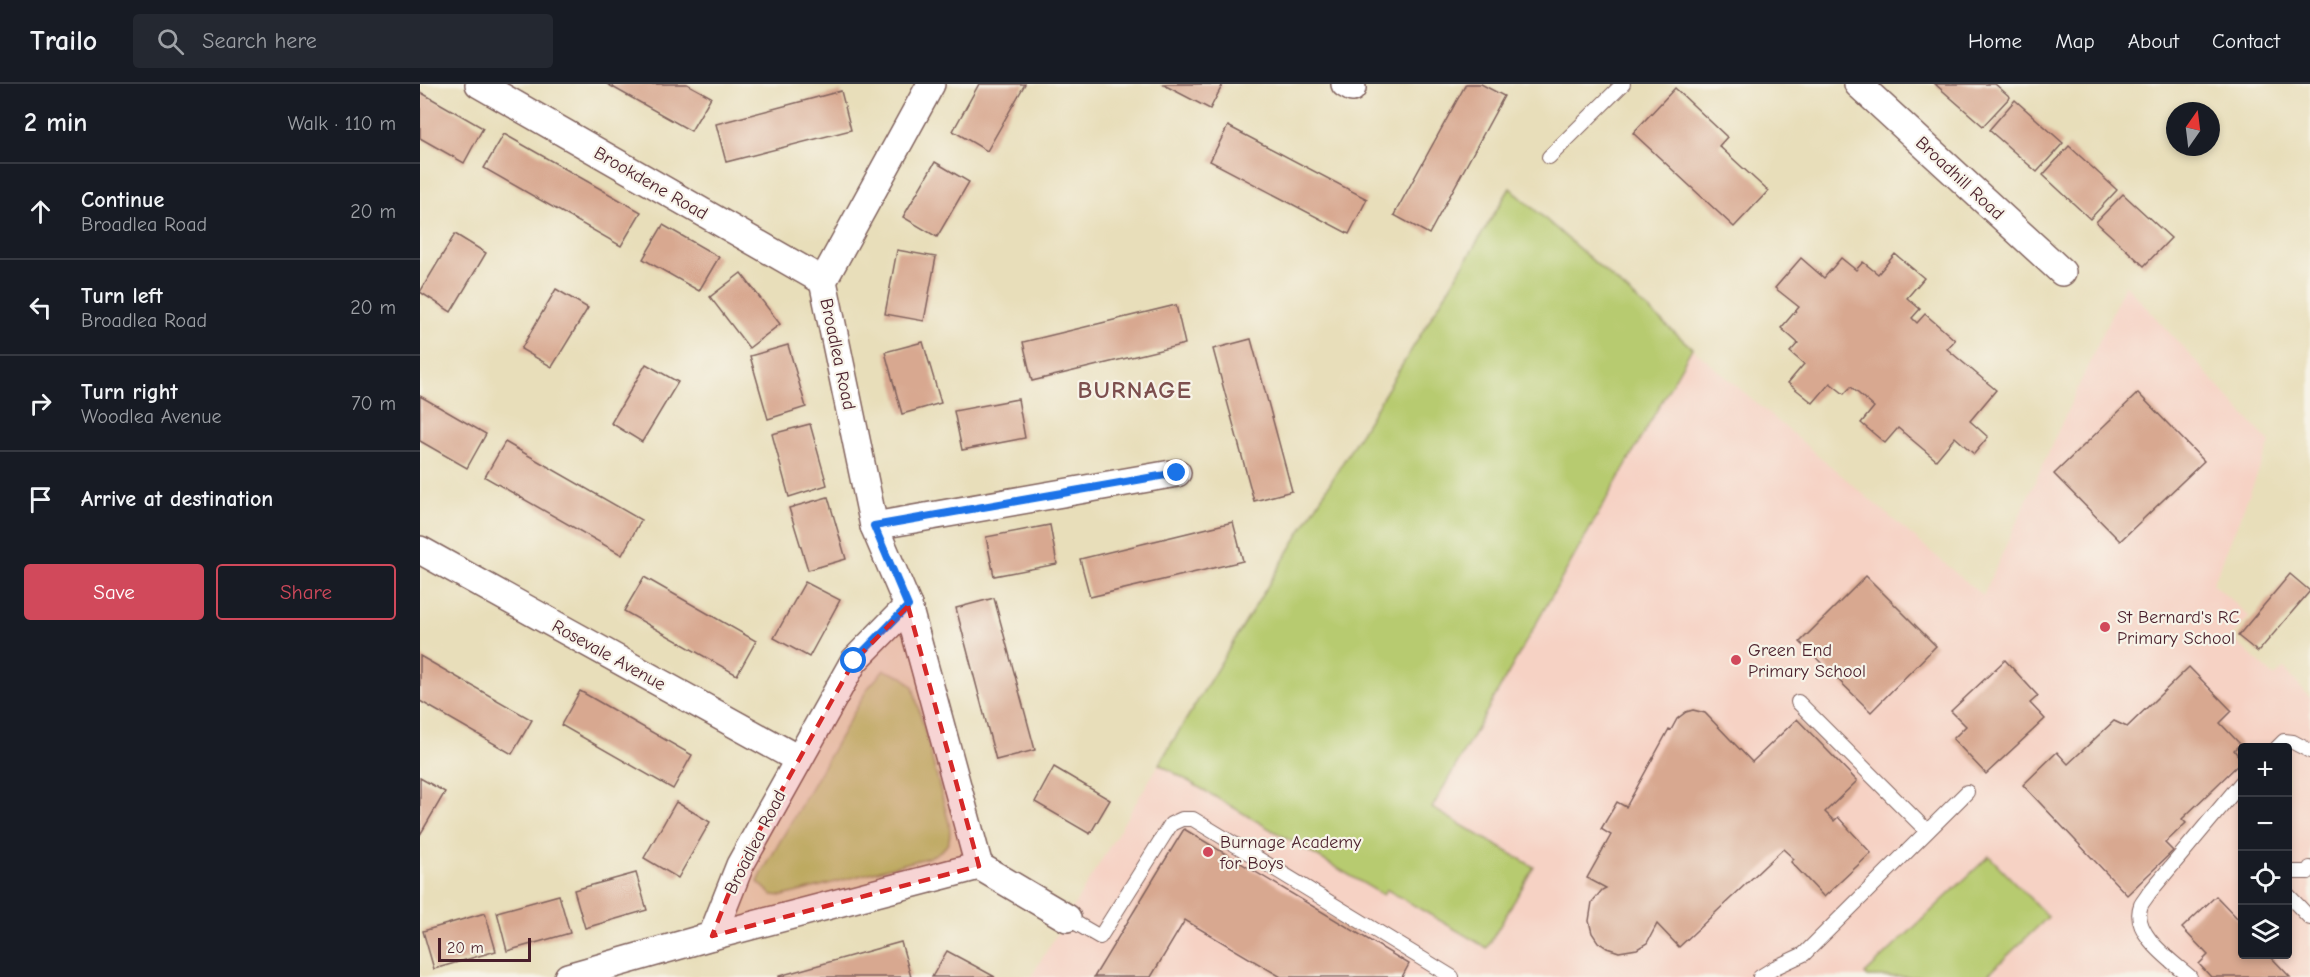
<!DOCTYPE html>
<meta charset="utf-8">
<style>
body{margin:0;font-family:"Comic Neue",sans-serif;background:#242831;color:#f1f3f6}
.controls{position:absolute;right:18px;bottom:18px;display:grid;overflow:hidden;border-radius:6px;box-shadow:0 3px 9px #0003}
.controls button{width:54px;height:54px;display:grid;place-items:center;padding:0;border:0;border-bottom:2px solid #363941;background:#171b24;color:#f1f3f6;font:30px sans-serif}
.compass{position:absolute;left:1746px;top:18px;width:54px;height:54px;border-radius:50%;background:#171b24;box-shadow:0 3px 9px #0003;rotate:14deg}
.scale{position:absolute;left:18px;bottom:15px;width:93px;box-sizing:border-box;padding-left:6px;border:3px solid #4a1f2b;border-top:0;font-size:16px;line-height:21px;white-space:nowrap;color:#4a1f2b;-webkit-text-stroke:4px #f7f3e8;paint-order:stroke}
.stop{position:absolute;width:18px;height:18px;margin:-14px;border:4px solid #1a73e8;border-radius:50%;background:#fff}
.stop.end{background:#1a73e8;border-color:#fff;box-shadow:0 2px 6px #0008}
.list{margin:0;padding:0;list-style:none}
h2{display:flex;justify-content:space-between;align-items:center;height:78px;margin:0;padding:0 24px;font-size:26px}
h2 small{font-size:20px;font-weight:400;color:#9ea1a6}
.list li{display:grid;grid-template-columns:39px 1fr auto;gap:18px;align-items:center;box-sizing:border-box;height:96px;padding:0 24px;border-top:2px solid #363941}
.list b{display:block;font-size:22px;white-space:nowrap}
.list p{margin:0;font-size:20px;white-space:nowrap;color:#9ea1a6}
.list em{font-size:20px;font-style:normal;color:#9ea1a6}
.actions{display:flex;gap:12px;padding:18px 24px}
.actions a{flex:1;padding:14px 0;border:2px solid #d1495b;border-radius:6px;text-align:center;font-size:21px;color:#d1495b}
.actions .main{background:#d1495b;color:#fff}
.icon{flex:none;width:33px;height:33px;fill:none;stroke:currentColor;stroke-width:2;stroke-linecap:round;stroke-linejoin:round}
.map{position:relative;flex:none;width:1890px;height:893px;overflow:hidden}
header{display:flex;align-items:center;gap:36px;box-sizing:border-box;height:84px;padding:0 30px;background:#171b24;border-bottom:2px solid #363941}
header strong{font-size:28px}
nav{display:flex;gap:33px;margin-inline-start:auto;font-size:21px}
.search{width:420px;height:54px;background:#242831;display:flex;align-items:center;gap:15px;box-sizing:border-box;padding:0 21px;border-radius:6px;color:#9ea1a6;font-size:22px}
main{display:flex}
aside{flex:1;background:#171b24}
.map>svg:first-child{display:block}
.built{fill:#f6d2c4;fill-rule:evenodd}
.green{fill:#b7cb6f;stroke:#80754d;stroke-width:1.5}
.building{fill:#d8a890}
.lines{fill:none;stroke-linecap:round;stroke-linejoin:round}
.lane-casing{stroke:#81625d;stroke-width:16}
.street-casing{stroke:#81625d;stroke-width:30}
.lane{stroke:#fff;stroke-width:14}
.street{stroke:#fff;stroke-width:27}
.route{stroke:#1a73e8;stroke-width:8}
.marked{fill:#d62828;fill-opacity:0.2;stroke:#d62828;stroke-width:4.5;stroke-dasharray:12 8;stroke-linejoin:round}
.poi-dot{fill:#d1495b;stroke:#f7f3e8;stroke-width:2}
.labels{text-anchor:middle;stroke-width:4.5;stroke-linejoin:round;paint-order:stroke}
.street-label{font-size:18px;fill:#4a1f2b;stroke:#f7f3e8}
.poi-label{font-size:18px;fill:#4a1f2b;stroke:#f7f3e8;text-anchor:start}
.district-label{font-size:24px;font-weight:bold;letter-spacing:1.5px;fill:#7c4f4e;stroke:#f7f3e8}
</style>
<header>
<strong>Trailo</strong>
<div class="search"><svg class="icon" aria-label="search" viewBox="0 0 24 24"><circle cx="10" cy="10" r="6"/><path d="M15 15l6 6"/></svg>Search here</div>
<nav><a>Home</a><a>Map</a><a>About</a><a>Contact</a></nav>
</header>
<main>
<aside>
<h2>2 min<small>Walk · 110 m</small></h2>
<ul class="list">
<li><svg class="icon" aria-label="ahead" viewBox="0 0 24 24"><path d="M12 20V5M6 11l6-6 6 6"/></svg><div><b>Continue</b><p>Broadlea Road</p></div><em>20 m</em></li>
<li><svg class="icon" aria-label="left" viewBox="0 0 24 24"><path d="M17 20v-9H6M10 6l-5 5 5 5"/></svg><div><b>Turn left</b><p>Broadlea Road</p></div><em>20 m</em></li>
<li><svg class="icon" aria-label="right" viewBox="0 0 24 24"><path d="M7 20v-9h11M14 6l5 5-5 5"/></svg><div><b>Turn right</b><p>Woodlea Avenue</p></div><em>70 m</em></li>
<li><svg class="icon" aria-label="arrive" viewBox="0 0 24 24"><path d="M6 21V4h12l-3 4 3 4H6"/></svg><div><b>Arrive at destination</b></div></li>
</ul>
<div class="actions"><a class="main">Save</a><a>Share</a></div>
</aside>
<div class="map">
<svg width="1890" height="893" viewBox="0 0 1890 893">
<rect width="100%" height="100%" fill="#f7f3e8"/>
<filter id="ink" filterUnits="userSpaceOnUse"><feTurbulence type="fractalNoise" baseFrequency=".0167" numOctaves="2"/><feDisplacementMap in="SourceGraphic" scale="12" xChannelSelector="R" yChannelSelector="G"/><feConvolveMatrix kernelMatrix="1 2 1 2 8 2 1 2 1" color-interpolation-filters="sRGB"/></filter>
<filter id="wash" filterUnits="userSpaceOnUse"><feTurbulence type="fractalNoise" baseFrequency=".008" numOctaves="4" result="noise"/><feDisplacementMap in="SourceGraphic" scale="24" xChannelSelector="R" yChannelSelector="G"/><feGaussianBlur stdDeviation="1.35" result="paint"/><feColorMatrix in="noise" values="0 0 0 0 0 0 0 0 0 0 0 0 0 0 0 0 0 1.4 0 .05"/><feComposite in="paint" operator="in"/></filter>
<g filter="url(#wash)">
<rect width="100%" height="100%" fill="#e8deba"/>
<!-- built -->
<path class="built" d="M1705 200 1850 359 1793 500 1830 533 1811 553 1855 593 1864 584 1890 614V893H611L739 680 963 811 1272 264 1563 512ZM1822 664H1868V870H1822Z"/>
<!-- green -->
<g class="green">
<polygon points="1090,104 1272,264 1012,724 1114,783 1067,864 966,805 963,811 739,680"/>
<path d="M464 586 483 593 493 603 529 739C532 759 528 764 510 773L363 812 352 811 338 798 343 787 448 604Z"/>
<polygon points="1569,772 1628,833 1565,893 1448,893 1445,890"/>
</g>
<g id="blocks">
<!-- building -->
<g class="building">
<polygon points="187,0 267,0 291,13 271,47"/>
<polygon points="559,0 605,0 567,67 533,47"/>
<polygon points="742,0 803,0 790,25"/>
<polygon points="1046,0 1061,0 1084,12 1009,150 974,131"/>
<polygon points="1515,0 1575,0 1590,13 1563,42"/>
<polygon points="1255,4 1307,53 1299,62 1348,107 1314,143 1213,49"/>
<polygon points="421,7 431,46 306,78 296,40"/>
<polygon points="0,8 63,44 44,79 0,54"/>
<polygon points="1595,16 1643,59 1617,88 1569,46"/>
<polygon points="808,42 947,115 929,150 790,77"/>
<polygon points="84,50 221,128 201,162 64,84"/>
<polygon points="1649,62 1697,106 1670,135 1623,91"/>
<polygon points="515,78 549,98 517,153 483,133"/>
<polygon points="1703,110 1751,154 1724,182 1676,138"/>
<polygon points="243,141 299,173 279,207 223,175"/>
<polygon points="35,150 66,169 31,228 0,208"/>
<polygon points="477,166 516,173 504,237 465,230"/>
<polygon points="1475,170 1504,194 1487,214 1500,225 1492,234 1497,239 1505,230 1535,256 1527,265 1576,306 1550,337 1568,353 1554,370 1535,353 1516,376 1478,344 1465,359 1441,339 1454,323 1431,303 1424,310 1410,299 1393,319 1368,299 1384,280 1370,268 1378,259 1361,244 1379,223 1355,204 1381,174 1404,194 1421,174 1436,186 1443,178 1458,190"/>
<polygon points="321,189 360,240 329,264 290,213"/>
<polygon points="136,205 168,224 132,283 101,265"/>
<polygon points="756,221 765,260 612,297 603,258"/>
<polygon points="831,255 872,407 834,417 793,265"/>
<polygon points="503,258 521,319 482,330 465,268"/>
<polygon points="368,261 386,323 348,335 330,272"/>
<polygon points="226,280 258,298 222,358 191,339"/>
<polygon points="1718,309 1784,377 1700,457 1634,390"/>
<polygon points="0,312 66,350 47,384 0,357"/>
<polygon points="598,315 605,354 542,366 534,327"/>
<polygon points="390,340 407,401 369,413 352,350"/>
<polygon points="85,358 221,436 202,471 65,393"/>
<polygon points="408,413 426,475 388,486 369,424"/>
<polygon points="813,438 823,477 670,513 660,475"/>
<polygon points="630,441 637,480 574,492 566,453"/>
<polygon points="1870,490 1890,507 1838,568 1818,552"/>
<polygon points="1446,492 1516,562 1451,628 1380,558"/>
<polygon points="224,493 336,557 317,591 204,527"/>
<polygon points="385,498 420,516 389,573 354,554"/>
<polygon points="574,514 615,666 576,676 536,524"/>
<polygon points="0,572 112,636 92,670 0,617"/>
<polygon points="1585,576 1618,612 1610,619 1625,635 1566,690 1533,655 1546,642 1531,627"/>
<polygon points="1769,583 1812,627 1800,639 1820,660 1814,666 1822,677 1762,735 1766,739 1745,759 1753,767 1707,811 1603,701 1637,668 1648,680 1694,637 1707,643"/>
<polygon points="160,607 272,671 253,705 141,641"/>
<polygon points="1273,626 1285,629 1332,678 1377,635 1437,697 1405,728 1414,737 1418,733 1451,769 1404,813 1371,778 1374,775 1363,765 1259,863 1237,840 1227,859 1217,865 1199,868 1187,864 1178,858 1172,849 1169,837 1172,818 1182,806 1186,804 1167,794 1191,751 1181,745 1197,718 1206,723 1249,645 1251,646 1257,635 1266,628"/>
<polygon points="634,683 690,716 670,750 615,718"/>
<polygon points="0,694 25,708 0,751"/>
<polygon points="256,718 290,738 258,794 224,774"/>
<polygon points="764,745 989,880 982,893 861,893 765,836 731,893 674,893"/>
<polygon points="216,789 227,826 165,844 154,806"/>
<polygon points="139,811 150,849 87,867 77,828"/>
<polygon points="1796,812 1820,837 1822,834 1822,870 1848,870 1870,893 1791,893 1779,880 1788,871 1762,844"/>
<polygon points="65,829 76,867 14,885 3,847"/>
<polygon points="481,858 491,893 359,893 359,892"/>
<polygon points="527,867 555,882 575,893 512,893"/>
</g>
</g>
</g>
<g filter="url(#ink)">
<use href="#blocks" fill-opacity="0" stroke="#81625d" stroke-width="1.5"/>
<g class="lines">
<defs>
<g id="lane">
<polyline points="1129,73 1203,0"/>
<polyline points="1378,618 1507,747"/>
<polyline points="1857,664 1864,657 1873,658 1890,667"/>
<polyline points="1868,788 1888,788 1890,784"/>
<polyline points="1868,811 1890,834"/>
<polyline points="647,834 680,853 751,740 762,735 773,735 1032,893"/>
<polyline points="1340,893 1356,883 1384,870 1547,708"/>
<path d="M1770 893C1752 877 1710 849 1721 821 1723 817 1727 813 1729 809L1822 698"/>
</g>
<g id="street">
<polyline points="59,0 403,197"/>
<polyline points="925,0 932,4"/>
<polyline points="1438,0 1642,188"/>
<polyline points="454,442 757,389"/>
<polyline points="0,466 378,675"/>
<polyline points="559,782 647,834"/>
<polyline points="292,852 320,781 434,577 488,522"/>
<polyline points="148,893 292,852 559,782 488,522 454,442 403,197 511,0"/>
</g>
</defs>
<!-- lane casing -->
<use href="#lane" class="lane-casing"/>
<!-- street casing -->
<use href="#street" class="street-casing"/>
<!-- lane -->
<use href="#lane" class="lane"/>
<!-- street -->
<use href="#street" class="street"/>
</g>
</g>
<g class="lines" filter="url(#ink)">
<!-- route -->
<polyline class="route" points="434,577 488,522 454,442 757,389"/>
</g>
<!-- marked area -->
<path class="marked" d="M488 522 559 782 292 852 320 781 434 577Z"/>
<!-- markers -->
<g class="poi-dot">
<circle cx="1685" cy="543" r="6"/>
<circle cx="1316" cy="576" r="6"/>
<circle cx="788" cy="768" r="6"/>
</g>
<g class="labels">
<!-- street labels -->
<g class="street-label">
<text transform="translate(1540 94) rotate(43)" y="6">Broadhill Road</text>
<text transform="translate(231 99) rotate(30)" y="6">Brookdene Road</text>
<text transform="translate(418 270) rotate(78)" y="6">Broadlea Road</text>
<text transform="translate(189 571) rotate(29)" y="6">Rosevale Avenue</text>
<text transform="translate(335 758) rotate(-63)" y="6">Broadlea Road</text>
</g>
<!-- poi labels -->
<g class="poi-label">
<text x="1697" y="539">St Bernard's RC<tspan x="1697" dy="21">Primary School</tspan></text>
<text x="1328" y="572">Green End<tspan x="1328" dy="21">Primary School</tspan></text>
<text x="800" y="764">Burnage Academy<tspan x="800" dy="21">for Boys</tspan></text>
</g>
<!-- district labels -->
<g class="district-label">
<text x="715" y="314">BURNAGE</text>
</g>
</g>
</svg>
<div class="controls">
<button>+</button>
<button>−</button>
<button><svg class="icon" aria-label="locate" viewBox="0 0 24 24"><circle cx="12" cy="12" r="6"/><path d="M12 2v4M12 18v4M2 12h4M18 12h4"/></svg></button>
<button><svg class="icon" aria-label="layers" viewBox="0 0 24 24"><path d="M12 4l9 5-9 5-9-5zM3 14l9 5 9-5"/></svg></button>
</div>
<svg class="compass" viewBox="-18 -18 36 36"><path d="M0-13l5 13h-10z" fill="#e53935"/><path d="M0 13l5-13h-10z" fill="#9ea1a6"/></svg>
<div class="scale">20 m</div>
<div class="stop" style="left:434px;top:577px"></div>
<div class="stop end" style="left:757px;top:389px"></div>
</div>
</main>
